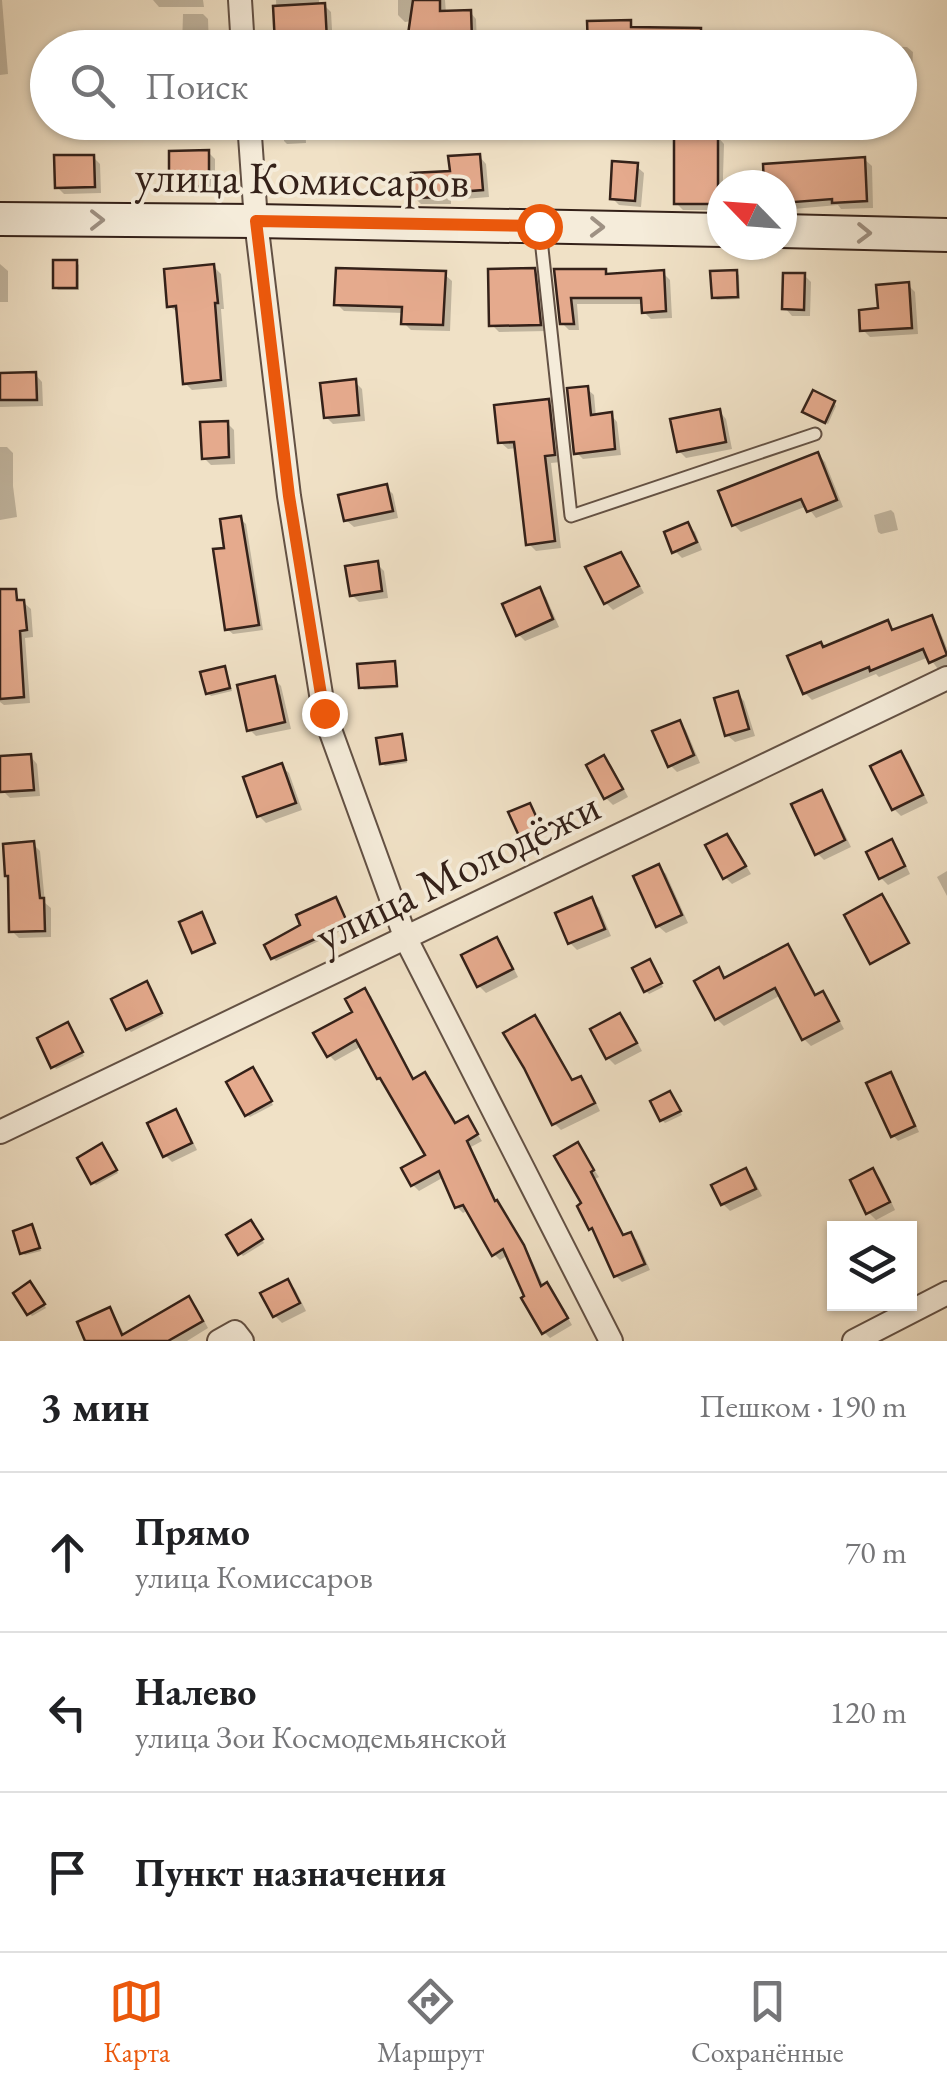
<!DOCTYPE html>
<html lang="ru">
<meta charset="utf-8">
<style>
body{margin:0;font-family:"EB Garamond",serif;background:#f6f6f6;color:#202124}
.controls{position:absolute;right:30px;bottom:30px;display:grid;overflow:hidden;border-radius:0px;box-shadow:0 2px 8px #0004}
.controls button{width:90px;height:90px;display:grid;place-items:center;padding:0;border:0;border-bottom:2px solid #e0e0e0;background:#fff;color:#202124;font:50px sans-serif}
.compass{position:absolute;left:707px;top:170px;width:90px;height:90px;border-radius:50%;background:#fff;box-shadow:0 2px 8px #0004;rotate:295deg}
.stop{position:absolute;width:30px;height:30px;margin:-22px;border:8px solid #ea580c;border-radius:50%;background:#fff}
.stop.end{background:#ea580c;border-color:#fff;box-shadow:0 2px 10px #0008}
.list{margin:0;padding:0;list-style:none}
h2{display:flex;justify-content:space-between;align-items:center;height:130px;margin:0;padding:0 40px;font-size:42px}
h2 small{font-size:32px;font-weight:400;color:#757577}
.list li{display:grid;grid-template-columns:65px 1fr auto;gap:30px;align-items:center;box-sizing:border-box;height:160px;padding:0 40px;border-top:2px solid #e0e0e0}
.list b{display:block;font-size:38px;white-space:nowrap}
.list p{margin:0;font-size:32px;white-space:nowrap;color:#757577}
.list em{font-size:32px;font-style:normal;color:#757577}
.icon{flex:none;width:55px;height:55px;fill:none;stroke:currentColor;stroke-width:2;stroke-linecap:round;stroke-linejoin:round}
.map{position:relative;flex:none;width:947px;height:1341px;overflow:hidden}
.search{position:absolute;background:#fff;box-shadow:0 2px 8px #0004;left:30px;right:30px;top:30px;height:110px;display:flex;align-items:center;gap:25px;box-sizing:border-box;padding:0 35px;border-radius:55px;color:#757577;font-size:38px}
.sheet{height:610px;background:#fff}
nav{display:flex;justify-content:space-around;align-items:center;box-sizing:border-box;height:140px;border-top:2px solid #e0e0e0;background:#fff;font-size:28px;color:#757577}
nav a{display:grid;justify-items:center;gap:5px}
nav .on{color:#ea580c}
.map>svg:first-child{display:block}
.shadow{fill:#0003}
.building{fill:#e5aa8d;stroke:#342119;stroke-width:2.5}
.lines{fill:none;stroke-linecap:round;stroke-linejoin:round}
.lane-casing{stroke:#635144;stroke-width:15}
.street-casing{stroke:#635144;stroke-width:26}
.secondary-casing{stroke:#342119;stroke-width:36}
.lane{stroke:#f5ecda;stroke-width:11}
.street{stroke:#f5ecda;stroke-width:22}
.secondary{stroke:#f5ecda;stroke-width:32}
.oneway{stroke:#9e9183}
.route{stroke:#ea580c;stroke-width:12}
.labels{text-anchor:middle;stroke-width:8;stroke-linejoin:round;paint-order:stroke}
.street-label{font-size:45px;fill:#342119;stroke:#f5ecda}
</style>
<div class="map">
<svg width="947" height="1341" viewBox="0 0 947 1341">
<rect width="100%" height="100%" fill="#f0e1c6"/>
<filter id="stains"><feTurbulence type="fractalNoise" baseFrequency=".002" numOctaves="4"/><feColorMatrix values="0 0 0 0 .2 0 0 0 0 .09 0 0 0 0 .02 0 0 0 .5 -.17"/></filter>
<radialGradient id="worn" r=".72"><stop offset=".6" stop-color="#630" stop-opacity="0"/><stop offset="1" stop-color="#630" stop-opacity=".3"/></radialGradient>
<!-- shadow -->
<g class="shadow">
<polygon points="0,0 2,0 8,74 0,75"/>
<polygon points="153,0 203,0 204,7 159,7"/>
<polygon points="276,0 319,0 319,6 324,5 331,12 333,47 282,48 278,43"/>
<polygon points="398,0 445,0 446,13 470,12 476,19 477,44 453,45 453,48 409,48 412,21 405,22 398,15"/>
<polygon points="183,14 203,14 208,19 209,48 182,48"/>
<polygon points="824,33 855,34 860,39 860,46 907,47 913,52 912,70 900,70 900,48 775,48 774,40"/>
<polygon points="497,40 532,41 539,48 497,48"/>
<polygon points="284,122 305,122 306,143 287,144 284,141"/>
<polygon points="717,136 724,144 722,210 683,210 676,203"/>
<polygon points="208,152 215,159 215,192 179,193 172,186"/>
<polygon points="479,156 486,164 489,197 451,200 451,204 421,204 414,197"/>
<polygon points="93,157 100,164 101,193 64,194 57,187"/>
<polygon points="864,159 872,166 873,208 841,209 838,205 782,210 782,185 767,185"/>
<polygon points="636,166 644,173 641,207 619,205 612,198"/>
<polygon points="76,262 79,265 79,290 58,290 55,287"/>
<polygon points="0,264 8,271 8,302 0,302"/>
<polygon points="214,267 221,274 224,309 221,309 227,387 192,390 185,383 179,313 169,306"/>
<polygon points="534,270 541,278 547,331 499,332 492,325"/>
<polygon points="556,272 605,272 610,276 663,273 670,280 672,318 651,319 644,312 644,304 577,304 579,330 569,330 562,323"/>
<polygon points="736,273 739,275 740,299 717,300 714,297"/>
<polygon points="444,274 452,281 450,331 411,330 404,323 404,313 344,311 337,304"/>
<polygon points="804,275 811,282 810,316 792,316 785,308"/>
<polygon points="908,285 915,292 918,334 870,337 863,330"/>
<polygon points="35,374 42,382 43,406 0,407 0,375"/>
<polygon points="355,382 362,389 365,421 333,424 326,417"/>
<polygon points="587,389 594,395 596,417 611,415 617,422 621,455 583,459 576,452"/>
<polygon points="548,402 555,409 561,462 551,463 561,548 536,551 529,544 517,448 508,449 500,442"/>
<polygon points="834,403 836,406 828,424 808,415"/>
<polygon points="719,411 726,419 732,449 686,458 679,451"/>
<polygon points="227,423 234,430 235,464 211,465 204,458"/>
<polygon points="0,447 7,447 13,453 13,486 17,517 0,520"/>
<polygon points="818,454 825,462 843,507 816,518 807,506 741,532 734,525"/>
<polygon points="386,487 393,494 398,518 354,527 346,520"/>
<polygon points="891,510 894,513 898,530 881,534 878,532 874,515"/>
<polygon points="240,519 246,524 263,630 233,634 227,629 227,550"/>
<polygon points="688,525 695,532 702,550 682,558 675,551"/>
<polygon points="620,555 627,562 644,593 613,610 606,603"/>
<polygon points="377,564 384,571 388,598 359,602 352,595"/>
<polygon points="539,590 546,597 559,627 525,641 518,634"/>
<polygon points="23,602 31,609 33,637 25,638 30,703 4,705 0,702 0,605"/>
<polygon points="931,618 938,626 947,648 947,665 938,669 929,657 879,677 876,674 812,700 805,693 824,649 888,623 896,632"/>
<polygon points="394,664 397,667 398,688 364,690 361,687"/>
<polygon points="224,669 227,671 232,691 211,696 208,693"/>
<polygon points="274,679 281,686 291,729 256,736 249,729"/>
<polygon points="737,693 744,701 755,736 735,742 727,735"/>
<polygon points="679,722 686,730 700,763 677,772 670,765"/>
<polygon points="401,736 404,739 407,763 385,766 382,763"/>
<polygon points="901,754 908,761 928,803 901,816 894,809"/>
<polygon points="30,756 37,764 40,796 10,798 3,791 0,759"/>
<polygon points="604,758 611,765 628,797 613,805 606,798"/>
<polygon points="281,766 289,773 302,810 266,823 259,816"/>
<polygon points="821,793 828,800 851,847 824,860 817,853"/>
<polygon points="530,806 542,830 524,838 521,835"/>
<polygon points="726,837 733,844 751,874 732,884 725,877"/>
<polygon points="891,842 898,849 910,874 888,885 881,878"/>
<polygon points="33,844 40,851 45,903 51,908 51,937 19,938 12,931 10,878"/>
<polygon points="659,867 666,874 688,923 666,933 658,926"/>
<polygon points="947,871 947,896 937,877"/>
<polygon points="592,900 599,908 611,936 577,950 570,943"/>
<polygon points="338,903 349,927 276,961 273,958"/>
<polygon points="496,940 503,947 518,977 486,993 479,986"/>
<polygon points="787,948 794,955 817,997 822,994 829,1001 844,1029 811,1046 804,1039 781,995 724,1026 717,1019 718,970 725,977"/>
<polygon points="652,965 663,987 649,994 646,991"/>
<polygon points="149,987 163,1016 131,1032 128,1029"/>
<polygon points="365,991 371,996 415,1081 456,1125 468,1119 482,1141 471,1147 497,1203 503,1209 529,1254 544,1287 552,1291 572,1325 550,1338 544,1332 508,1255 500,1260 494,1254 468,1210 463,1213 457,1207 444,1177 419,1191 413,1185 428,1156 385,1084 379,1078 362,1046 335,1061 329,1055 355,1013"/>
<polygon points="620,1016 627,1023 642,1051 615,1065 608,1058"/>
<polygon points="535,1018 542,1025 574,1082 581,1079 588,1086 600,1111 561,1130 554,1123"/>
<polygon points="70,1028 84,1056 56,1069 54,1066"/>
<polygon points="255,1073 273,1105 250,1117 247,1115"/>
<polygon points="891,1075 896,1081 919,1132 898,1141 893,1135"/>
<polygon points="673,1097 682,1115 665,1123 662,1120"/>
<polygon points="175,1112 182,1119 197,1150 172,1162 165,1155"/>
<polygon points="577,1145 599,1177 595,1179 625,1237 631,1235 637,1240 650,1270 622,1282 616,1276 598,1236 591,1229 580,1207 585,1204"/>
<polygon points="105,1149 118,1173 96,1185 93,1182"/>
<polygon points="746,1171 753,1178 762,1196 730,1211 723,1204"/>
<polygon points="873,1171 880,1178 895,1210 876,1220 868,1212"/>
<polygon points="253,1226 264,1243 243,1256 240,1253"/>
<polygon points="31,1227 41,1251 25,1255 22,1253"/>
<polygon points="910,1253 916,1268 910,1271"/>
<polygon points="288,1282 295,1289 306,1311 282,1323 275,1316 264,1294"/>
<polygon points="33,1287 46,1308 32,1316 29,1313"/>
<polygon points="189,1299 196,1306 208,1328 187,1341 88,1341 109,1310 116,1318 125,1336"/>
</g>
<!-- building -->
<g class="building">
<polygon points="413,0 440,0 440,11 471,10 472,39 447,40 446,48 406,48"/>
<polygon points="325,3 327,40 275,44 273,6"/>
<polygon points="631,20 631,27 701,28 701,48 588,48 587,21"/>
<rect x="674" y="134" width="44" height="70"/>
<polygon points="209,150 209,186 169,187 169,151"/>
<polygon points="480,154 483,190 445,193 445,197 412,198 411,173 450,171 448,156"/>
<polygon points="54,155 94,155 95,187 55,188"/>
<polygon points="865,157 867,201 832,203 832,199 782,203 782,185 764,185 763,164"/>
<polygon points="612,161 638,163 635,201 610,199"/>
<rect x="53" y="260" width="24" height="28"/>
<polygon points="214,264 218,303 215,303 221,380 183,384 176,306 167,307 164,269"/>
<polygon points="336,268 446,271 443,325 401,324 402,307 334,305"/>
<polygon points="535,268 541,325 489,326 488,269"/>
<polygon points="554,269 606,269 606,274 664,270 666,311 642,313 641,298 571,298 574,324 560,324"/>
<polygon points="737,270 738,297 712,298 710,271"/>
<polygon points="783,273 805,273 804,310 782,309"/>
<polygon points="909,282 912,328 860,331 859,310 878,308 876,285"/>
<polygon points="36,372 37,400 0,400 0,373"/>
<polygon points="356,379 359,415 324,418 320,383"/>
<polygon points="588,386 591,415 612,412 615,449 574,454 567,388"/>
<polygon points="813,390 835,401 825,423 802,412"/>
<polygon points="549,399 555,455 545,456 555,541 526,545 514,442 498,443 494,405"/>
<polygon points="720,409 726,442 677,452 670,419"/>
<polygon points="228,421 229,457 202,459 200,422"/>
<polygon points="818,452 837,500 807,512 801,499 732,526 718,491"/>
<polygon points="387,484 393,511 344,521 338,495"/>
<polygon points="241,516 259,625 225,630 213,549 224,548 220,519"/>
<polygon points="688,522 697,542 672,553 664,532"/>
<polygon points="621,552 639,586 604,604 585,567"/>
<polygon points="378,561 382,591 350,596 345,566"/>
<polygon points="540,587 553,619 516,636 502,604"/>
<polygon points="0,589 16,589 17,600 24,600 27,630 20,631 24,697 0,699"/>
<polygon points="932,615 947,655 929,663 923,649 870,671 869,667 803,694 787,656 821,642 823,647 888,620 892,630"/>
<polygon points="395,661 397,686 359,688 357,664"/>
<polygon points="225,666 230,688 206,694 200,672"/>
<polygon points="275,676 285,722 247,731 237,685"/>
<polygon points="738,691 749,729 725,736 714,698"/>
<polygon points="680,720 694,755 668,767 652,731"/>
<polygon points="402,734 406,760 380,764 376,738"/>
<polygon points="901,751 923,795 892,810 870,766"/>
<polygon points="31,754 34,790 0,792 0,756"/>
<polygon points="604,755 623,789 604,799 586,765"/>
<polygon points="282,763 296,803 257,817 243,777"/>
<polygon points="822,790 845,840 815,855 791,804"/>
<polygon points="530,803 541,827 519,836 508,812"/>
<polygon points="727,834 746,866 723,879 705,845"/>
<polygon points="892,839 905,866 879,879 866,852"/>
<polygon points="34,841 40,898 44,898 45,931 9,932 8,876 5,876 3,844"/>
<polygon points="659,864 682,915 656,927 633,876"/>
<polygon points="882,894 909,943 870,964 844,915"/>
<polygon points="336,897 348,924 271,959 264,945 300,925 296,915"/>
<polygon points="592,897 605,929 568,944 555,913"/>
<polygon points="202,912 215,943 192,953 179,922"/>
<polygon points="497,937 513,969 477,987 461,955"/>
<polygon points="788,944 815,995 823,991 839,1021 802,1040 775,988 715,1020 694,981 719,967 724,978"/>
<polygon points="650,959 662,983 644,992 632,968"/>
<polygon points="147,981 162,1013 126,1030 111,999"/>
<polygon points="365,988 413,1079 425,1072 455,1123 468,1116 478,1134 467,1141 495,1201 497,1200 524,1245 541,1286 547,1282 568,1318 542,1334 521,1298 524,1296 503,1249 492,1256 463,1205 455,1208 439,1171 411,1186 401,1168 425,1155 380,1078 377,1079 356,1040 327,1057 313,1033 352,1012 345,999"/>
<polygon points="620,1013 637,1043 606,1059 590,1029"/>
<polygon points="535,1015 572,1080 581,1076 595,1103 552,1125 524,1068 503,1033"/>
<polygon points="68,1022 83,1052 51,1068 37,1038"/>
<polygon points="253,1067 272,1101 245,1116 226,1082"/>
<polygon points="891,1072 915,1126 891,1137 866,1083"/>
<polygon points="670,1091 681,1111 660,1121 650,1101"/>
<polygon points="176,1109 192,1143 163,1157 147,1123"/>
<polygon points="578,1142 594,1170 591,1172 623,1235 631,1232 645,1264 614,1277 592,1228 589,1230 577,1206 581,1203 554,1156"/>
<polygon points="102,1143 117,1170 91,1184 77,1158"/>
<polygon points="746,1168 756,1189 721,1205 711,1185"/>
<polygon points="873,1168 890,1202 866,1214 850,1180"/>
<polygon points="251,1220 263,1239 238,1255 226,1235"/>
<polygon points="32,1224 40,1248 20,1254 13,1231"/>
<polygon points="288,1279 300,1303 273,1317 260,1293"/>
<polygon points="30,1281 45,1304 27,1315 13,1293"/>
<polygon points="189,1296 203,1321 168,1341 85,1341 77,1322 110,1307 122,1335"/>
</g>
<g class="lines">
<defs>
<polyline id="lane" points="540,230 571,516 815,434"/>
<g id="street">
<polyline points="240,0 243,48"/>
<polyline points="249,122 256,221 289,496 324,713 406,939 611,1341"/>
<polyline points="0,1132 947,678"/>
<polyline points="219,1341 235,1332 242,1341"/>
<polyline points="854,1341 947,1293"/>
</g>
<g id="secondary">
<polyline points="0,219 256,221 722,230"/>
<polyline points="782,231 947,235"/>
</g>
</defs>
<!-- lane casing -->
<use href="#lane" class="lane-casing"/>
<!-- street casing -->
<use href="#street" class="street-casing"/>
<!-- secondary casing -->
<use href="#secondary" class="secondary-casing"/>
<!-- lane -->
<use href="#lane" class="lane"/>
<!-- street -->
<use href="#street" class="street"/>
<!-- secondary -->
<use href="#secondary" class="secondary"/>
</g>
<!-- one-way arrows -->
<defs><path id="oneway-chevron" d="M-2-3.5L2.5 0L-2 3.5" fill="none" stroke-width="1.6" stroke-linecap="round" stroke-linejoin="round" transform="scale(2.5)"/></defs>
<g class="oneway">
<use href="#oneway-chevron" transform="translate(97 220)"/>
<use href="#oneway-chevron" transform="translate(597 227) rotate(1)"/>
<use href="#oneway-chevron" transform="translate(864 233) rotate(1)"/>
</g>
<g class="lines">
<!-- route -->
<polyline class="route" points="324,713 289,496 256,221 539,226"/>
</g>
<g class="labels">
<!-- street labels -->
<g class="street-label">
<text transform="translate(302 178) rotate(1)" y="16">улица Комиссаров</text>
<text transform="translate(457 870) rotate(-26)" y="16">улица Молодёжи</text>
</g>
</g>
<rect width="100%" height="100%" filter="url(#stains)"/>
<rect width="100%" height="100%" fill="url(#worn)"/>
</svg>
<div class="controls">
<button><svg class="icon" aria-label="layers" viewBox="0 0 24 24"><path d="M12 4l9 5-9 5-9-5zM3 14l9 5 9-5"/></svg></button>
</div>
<svg class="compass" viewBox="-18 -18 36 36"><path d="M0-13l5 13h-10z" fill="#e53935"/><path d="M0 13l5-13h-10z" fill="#757577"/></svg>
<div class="stop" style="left:539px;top:226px"></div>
<div class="stop end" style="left:324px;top:713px"></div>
<div class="search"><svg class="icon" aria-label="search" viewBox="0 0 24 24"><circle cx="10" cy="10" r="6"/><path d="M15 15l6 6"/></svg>Поиск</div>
</div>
<section class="sheet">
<h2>3 мин<small>Пешком · 190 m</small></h2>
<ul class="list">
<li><svg class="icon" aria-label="ahead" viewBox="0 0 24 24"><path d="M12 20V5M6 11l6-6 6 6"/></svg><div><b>Прямо</b><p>улица Комиссаров</p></div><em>70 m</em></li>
<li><svg class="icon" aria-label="left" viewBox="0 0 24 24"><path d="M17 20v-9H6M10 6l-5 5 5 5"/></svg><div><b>Налево</b><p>улица Зои Космодемьянской</p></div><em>120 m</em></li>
<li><svg class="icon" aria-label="arrive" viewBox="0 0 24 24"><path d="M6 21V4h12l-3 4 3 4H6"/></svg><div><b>Пункт назначения</b></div></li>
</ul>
</section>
<nav>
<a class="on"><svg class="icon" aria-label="map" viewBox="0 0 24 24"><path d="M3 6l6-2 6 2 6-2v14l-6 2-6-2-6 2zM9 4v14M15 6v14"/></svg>Карта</a>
<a><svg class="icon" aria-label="directions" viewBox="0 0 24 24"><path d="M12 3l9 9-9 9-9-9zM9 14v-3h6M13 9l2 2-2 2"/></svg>Маршрут</a>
<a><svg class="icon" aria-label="saved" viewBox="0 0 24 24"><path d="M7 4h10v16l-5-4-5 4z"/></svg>Сохранённые</a>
</nav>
